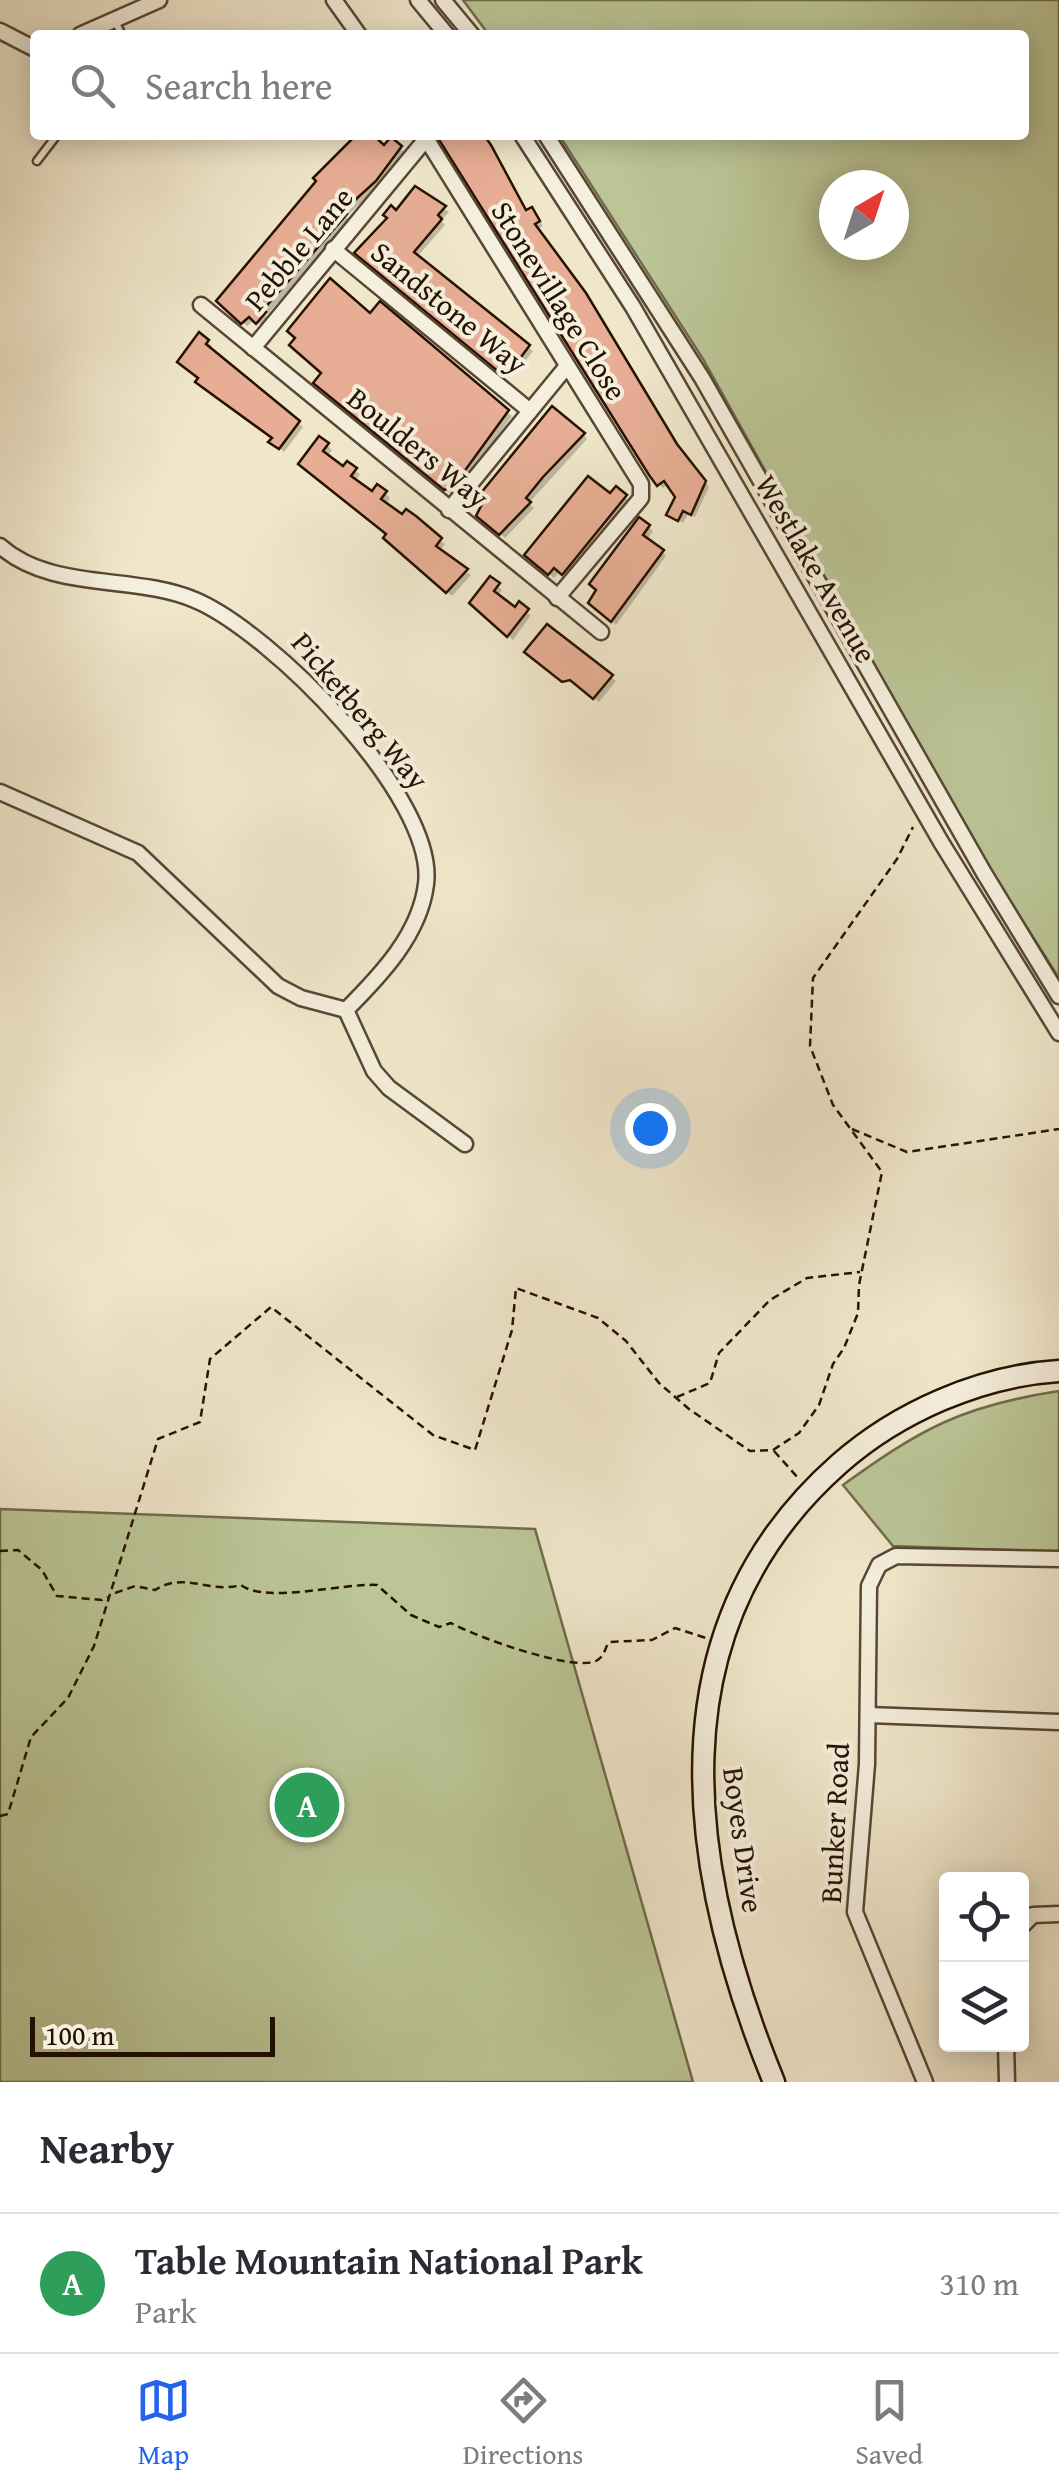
<!DOCTYPE html>
<style>
body{margin:0;font-family:"Gentium Book Plus",serif;background:#f2f2f3;color:#2b2b33}
.controls{position:absolute;right:30px;bottom:30px;display:grid;overflow:hidden;border-radius:10px;box-shadow:0 5px 25px #0003}
.controls button{width:90px;height:90px;display:grid;place-items:center;padding:0;border:0;border-bottom:2px solid #e1e1e2;background:#fff;color:#2b2b33;font:50px sans-serif}
.compass{position:absolute;left:819px;top:170px;width:90px;height:90px;border-radius:50%;background:#fff;box-shadow:0 5px 25px #0003;rotate:39deg}
.scale{position:absolute;left:30px;bottom:25px;width:245px;box-sizing:border-box;padding-left:10px;border:5px solid #251100;border-top:0;font-size:28px;line-height:35px;white-space:nowrap;color:#251100;-webkit-text-stroke:8px #f5efdd;paint-order:stroke}
.you{position:absolute;left:650px;top:1128px;width:35px;height:35px;margin:-25px;border:8px solid #fff;border-radius:50%;background:#1a73e8;box-shadow:0 0 0 15px #1a73e833}
.badge{display:grid;place-items:center;width:65px;height:65px;border-radius:50%;background:#2563eb;color:#fff;font-size:32px;font-weight:700}
.pin{position:absolute;translate:-50% -50%;border:5px solid #fff;box-shadow:0 2px 10px #0006}
.list{margin:0;padding:0;list-style:none}
h2{display:flex;justify-content:space-between;align-items:center;height:130px;margin:0;padding:0 40px;font-size:42px}
h2 small{font-size:32px;font-weight:400;color:#7c7c81}
.list li{display:grid;grid-template-columns:65px 1fr auto;gap:30px;align-items:center;box-sizing:border-box;height:140px;padding:0 40px;border-top:2px solid #e1e1e2}
.list b{display:block;font-size:38px;white-space:nowrap}
.list p{margin:0;font-size:32px;white-space:nowrap;color:#7c7c81}
.list em{font-size:32px;font-style:normal;color:#7c7c81}
.icon{flex:none;width:55px;height:55px;fill:none;stroke:currentColor;stroke-width:2;stroke-linecap:round;stroke-linejoin:round}
.map{position:relative;flex:none;width:1059px;height:2082px;overflow:hidden}
.search{position:absolute;background:#fff;box-shadow:0 5px 25px #0003;left:30px;right:30px;top:30px;height:110px;display:flex;align-items:center;gap:25px;box-sizing:border-box;padding:0 35px;border-radius:10px;color:#7c7c81;font-size:38px}
.sheet{height:270px;background:#fff}
nav{display:flex;justify-content:space-around;align-items:center;box-sizing:border-box;height:140px;border-top:2px solid #e1e1e2;background:#fff;font-size:28px;color:#7c7c81}
nav a{display:grid;justify-items:center;gap:5px}
nav .on{color:#2563eb}
.map>svg:first-child{display:block}
.green{fill:#bbc596;stroke:#706b4b;stroke-width:2.5;fill-rule:evenodd}
.shadow{fill:#0003}
.building{fill:#e7ae95;stroke:#251100;stroke-width:2.5}
.lines{fill:none;stroke-linecap:round;stroke-linejoin:round}
.lane-casing{stroke:#584633;stroke-width:11}
.street-casing{stroke:#584633;stroke-width:19}
.secondary-casing{stroke:#251100;stroke-width:25}
.path{stroke:#251100;stroke-width:2.5;stroke-dasharray:8 5;stroke-linecap:butt}
.lane{stroke:#f5efdd;stroke-width:6}
.street{stroke:#f5efdd;stroke-width:14}
.secondary{stroke:#f5efdd;stroke-width:20}
.labels{text-anchor:middle;stroke-width:8;stroke-linejoin:round;paint-order:stroke}
.street-label{font-size:30px;fill:#251100;stroke:#f5efdd}
</style>
<div class="map">
<svg width="1059" height="2082" viewBox="0 0 1059 2082">
<rect width="100%" height="100%" fill="#f0e7cb"/>
<filter id="stains"><feTurbulence type="fractalNoise" baseFrequency=".002" numOctaves="4"/><feColorMatrix values="0 0 0 0 .2 0 0 0 0 .09 0 0 0 0 .02 0 0 0 .5 -.17"/></filter>
<radialGradient id="worn" r=".72"><stop offset=".6" stop-color="#630" stop-opacity="0"/><stop offset="1" stop-color="#630" stop-opacity=".3"/></radialGradient>
<!-- green -->
<g class="green">
<path d="M463 0H1059V978L968 835 703 359 559 135H1024V35H489ZM834 185H894V245H834Z"/>
<path d="M1059 1391V1552L893 1546 843 1485C922 1428 962 1406 1059 1391Z"/>
<polygon points="0,1509 535,1529 693,2082 0,2082"/>
</g>
<!-- shadow -->
<g class="shadow">
<polygon points="355,135 369,135 384,148 391,140 404,152 386,173 389,176 346,217 350,221 266,316 269,318 262,326 255,320 247,326 220,300"/>
<polygon points="437,135 484,135 527,212 536,214 543,226 537,229 681,452 709,487 695,517 688,514 683,523 669,514 678,497 669,484 663,488 659,484"/>
<polygon points="416,189 449,212 441,221 445,225 417,257 533,351 517,372 512,367 506,375 362,257"/>
<polygon points="370,317 512,416 458,491 450,493 321,387"/>
<polygon points="200,336 212,346 209,350 303,427 284,452 272,441 274,438 203,386 201,379 180,362"/>
<polygon points="583,434 587,439 529,503 534,508 505,538 484,520"/>
<polygon points="320,439 332,450 327,457 360,474 355,481 372,494 378,487 390,498 385,505 445,544 440,551 471,575 452,596 391,542 389,535 305,468"/>
<polygon points="616,489 630,502 568,577 560,571 554,578 531,559"/>
<polygon points="640,520 653,531 647,540 666,556 616,625 591,602 609,564 606,561"/>
<polygon points="490,579 502,590 497,597 531,615 513,640 472,603"/>
<polygon points="547,628 616,681 599,702 532,656"/>
</g>
<!-- building -->
<g class="building">
<polygon points="356,135 373,135 384,145 391,137 402,146 376,181 343,211 347,214 263,310 266,312 256,324 249,317 241,324 216,301 316,181 313,178"/>
<polygon points="436,135 484,135 491,145 526,210 532,207 540,221 535,224 586,293 677,444 706,481 691,515 683,511 678,521 666,515 675,497 664,481 657,486 649,475"/>
<polygon points="415,186 446,206 438,215 442,219 414,252 530,345 512,369 506,365 500,373 354,253 387,218 383,215 391,205 396,210"/>
<polygon points="330,278 370,313 380,301 509,410 453,487 444,490 313,383 321,373 289,345 295,338 287,331"/>
<polygon points="199,332 209,340 206,344 300,421 279,449 268,442 272,438 195,382 198,378 177,362"/>
<polygon points="552,406 585,433 543,477 526,498 531,502 499,535 476,516 482,504 476,499"/>
<polygon points="319,436 329,443 323,451 343,466 347,461 357,468 351,476 372,491 377,484 387,491 381,499 402,514 406,509 416,516 442,538 436,546 468,569 446,593 383,538 386,534 298,464"/>
<polygon points="588,476 610,493 616,486 627,495 562,575 554,568 548,575 524,555"/>
<polygon points="639,517 650,525 643,535 664,550 611,622 588,603 596,590 589,584"/>
<polygon points="490,576 500,583 494,591 515,607 519,601 529,609 507,637 469,603"/>
<polygon points="547,624 613,675 593,699 570,680 562,682 524,652"/>
</g>
<g class="lines">
<defs>
<g id="lane">
<polyline points="115,21 122,35"/>
<polyline points="37,161 57,135"/>
</g>
<g id="street">
<polyline points="334,0 359,35"/>
<polyline points="418,0 447,35"/>
<polyline points="443,0 472,35"/>
<polyline points="0,31 35,49"/>
<polyline points="80,35 159,0"/>
<polyline points="424,135 641,484 641,498 557,598"/>
<polyline points="522,135 633,307 941,842 1059,1033"/>
<polyline points="546,135 702,378 984,873 1059,996"/>
<polyline points="333,249 530,411"/>
<polyline points="201,305 601,632"/>
<polyline points="253,348 426,139"/>
<polyline points="449,510 567,366"/>
<path d="M0 546C52 592 134 574 195 600 271 632 437 798 426 884 420 934 381 975 346 1010"/>
<polyline points="0,792 138,853 278,986 301,998 346,1010"/>
<polyline points="346,1010 374,1071 389,1088 465,1144"/>
<polyline points="868,1715 1059,1722"/>
<polyline points="1022,1926 1033,1915 1059,1914"/>
<polyline points="1006,2044 1007,2082"/>
<polyline points="925,2082 855,1912 867,1764 869,1586 879,1565 896,1556 1059,1559"/>
</g>
<path id="secondary" d="M774 2082C688 1872 650 1631 839 1464 898 1412 980 1376 1059 1371"/>
</defs>
<!-- lane casing -->
<use href="#lane" class="lane-casing"/>
<!-- street casing -->
<use href="#street" class="street-casing"/>
<!-- secondary casing -->
<use href="#secondary" class="secondary-casing"/>
<!-- path -->
<g class="path">
<polyline points="852,1129 907,1152 1059,1129"/>
<polyline points="677,1397 710,1383 719,1353 770,1300 807,1278 860,1272"/>
<polyline points="774,1451 799,1479"/>
<polyline points="0,1551 18,1550 42,1570 57,1596 102,1600 108,1597"/>
<path d="M115 1593 135 1586 155 1590C184 1571 210 1594 241 1585 266 1604 343 1583 377 1585L411 1615 439 1627 451 1623C476 1637 574 1672 596 1661 605 1656 604 1650 609 1642L652 1640 675 1628 706 1638"/>
<polyline points="0,1816 8,1814 31,1737 68,1698 94,1646 158,1439 200,1422 210,1359 271,1307 433,1435 475,1450 512,1330 516,1288 598,1318 626,1341 659,1383 689,1409 750,1451 773,1450 799,1433 819,1405 833,1364 844,1348 858,1313 859,1285 882,1172 833,1105 810,1046 813,978 897,859 913,827"/>
</g>
<!-- lane -->
<use href="#lane" class="lane"/>
<!-- street -->
<use href="#street" class="street"/>
<!-- secondary -->
<use href="#secondary" class="secondary"/>
</g>
<g class="labels">
<!-- street labels -->
<g class="street-label">
<text transform="translate(299 249) rotate(-50)" y="10">Pebble Lane</text>
<text transform="translate(559 301) rotate(58)" y="10">Stonevillage Close</text>
<text transform="translate(449 308) rotate(39)" y="10">Sandstone Way</text>
<text transform="translate(418 448) rotate(39)" y="10">Boulders Way</text>
<text transform="translate(816 569) rotate(60)" y="10">Westlake Avenue</text>
<text transform="translate(360 711) rotate(50)" y="10">Picketberg Way</text>
<text transform="translate(835 1823) rotate(-87)" y="10">Bunker Road</text>
<text transform="translate(743 1840) rotate(82)" y="10">Boyes Drive</text>
</g>
</g>
<rect width="100%" height="100%" filter="url(#stains)"/>
<rect width="100%" height="100%" fill="url(#worn)"/>
</svg>
<div class="controls">
<button><svg class="icon" aria-label="locate" viewBox="0 0 24 24"><circle cx="12" cy="12" r="6"/><path d="M12 2v4M12 18v4M2 12h4M18 12h4"/></svg></button>
<button><svg class="icon" aria-label="layers" viewBox="0 0 24 24"><path d="M12 4l9 5-9 5-9-5zM3 14l9 5 9-5"/></svg></button>
</div>
<svg class="compass" viewBox="-18 -18 36 36"><path d="M0-13l5 13h-10z" fill="#e53935"/><path d="M0 13l5-13h-10z" fill="#7c7c81"/></svg>
<div class="scale">100 m</div>
<div class="you"></div>
<div class="pin badge" style="left:307px;top:1805px;background:#2e9e5b">A</div>
<div class="search"><svg class="icon" aria-label="search" viewBox="0 0 24 24"><circle cx="10" cy="10" r="6"/><path d="M15 15l6 6"/></svg>Search here</div>
</div>
<section class="sheet">
<h2>Nearby<small></small></h2>
<ul class="list">
<li><span class="badge" style="background:#2e9e5b">A</span><div><b>Table Mountain National Park</b><p>Park</p></div><em>310 m</em></li>
</ul>
</section>
<nav>
<a class="on"><svg class="icon" aria-label="map" viewBox="0 0 24 24"><path d="M3 6l6-2 6 2 6-2v14l-6 2-6-2-6 2zM9 4v14M15 6v14"/></svg>Map</a>
<a><svg class="icon" aria-label="directions" viewBox="0 0 24 24"><path d="M12 3l9 9-9 9-9-9zM9 14v-3h6M13 9l2 2-2 2"/></svg>Directions</a>
<a><svg class="icon" aria-label="saved" viewBox="0 0 24 24"><path d="M7 4h10v16l-5-4-5 4z"/></svg>Saved</a>
</nav>
